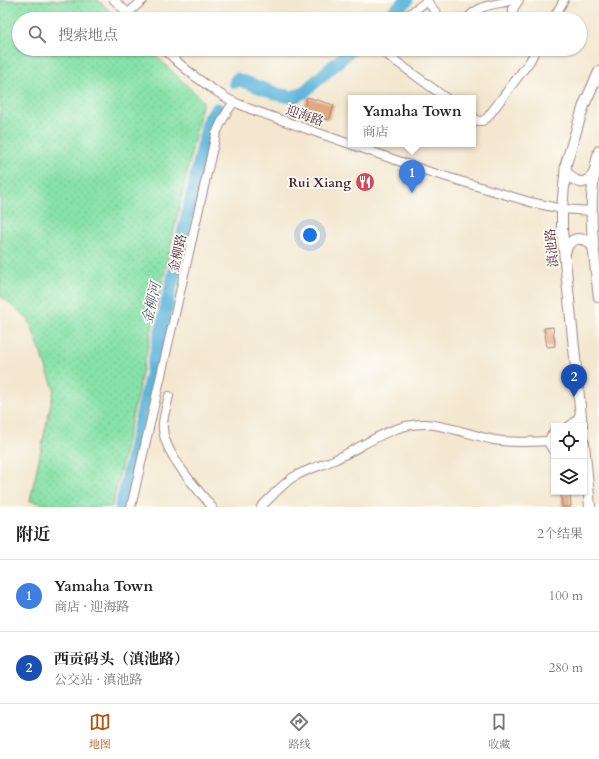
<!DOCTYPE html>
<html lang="zh">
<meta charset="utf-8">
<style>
body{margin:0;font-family:Cardo,"Noto Serif SC",serif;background:#f2f2f2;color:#222}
.controls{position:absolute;right:12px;bottom:12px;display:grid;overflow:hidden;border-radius:0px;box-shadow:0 1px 3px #0004}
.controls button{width:36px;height:36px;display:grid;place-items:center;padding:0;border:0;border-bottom:1px solid #e0e0e0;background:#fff;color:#222;font:20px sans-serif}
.you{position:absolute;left:310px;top:235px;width:14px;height:14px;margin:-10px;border:3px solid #fff;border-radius:50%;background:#1a73e8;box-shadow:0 0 0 6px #1a73e833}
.badge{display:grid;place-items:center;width:26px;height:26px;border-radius:50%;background:#b45309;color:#fff;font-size:13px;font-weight:700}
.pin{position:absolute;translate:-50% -33px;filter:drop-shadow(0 1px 2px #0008)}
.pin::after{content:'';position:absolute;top:21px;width:14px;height:12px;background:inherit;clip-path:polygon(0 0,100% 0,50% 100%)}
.popup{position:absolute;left:348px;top:95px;width:128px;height:52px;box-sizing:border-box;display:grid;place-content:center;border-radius:0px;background:#fff;filter:drop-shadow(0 1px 3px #0005);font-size:13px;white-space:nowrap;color:#767676}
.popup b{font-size:15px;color:#222}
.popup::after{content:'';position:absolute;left:50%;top:100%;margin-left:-8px;border:8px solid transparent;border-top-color:#fff}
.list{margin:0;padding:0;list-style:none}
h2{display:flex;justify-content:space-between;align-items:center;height:52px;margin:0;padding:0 16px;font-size:17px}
h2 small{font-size:13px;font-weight:400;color:#767676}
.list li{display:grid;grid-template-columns:26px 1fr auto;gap:12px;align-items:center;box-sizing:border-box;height:72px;padding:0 16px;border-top:1px solid #e0e0e0}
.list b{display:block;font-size:15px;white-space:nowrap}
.list p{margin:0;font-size:13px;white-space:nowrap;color:#767676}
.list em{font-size:13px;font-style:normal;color:#767676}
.icon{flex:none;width:22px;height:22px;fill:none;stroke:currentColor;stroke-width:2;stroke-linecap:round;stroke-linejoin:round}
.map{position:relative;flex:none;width:599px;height:507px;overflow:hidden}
.search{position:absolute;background:#fff;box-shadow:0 1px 3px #0004;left:12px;right:12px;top:12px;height:44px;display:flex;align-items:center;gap:10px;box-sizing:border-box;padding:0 14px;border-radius:22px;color:#767676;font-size:15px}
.sheet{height:196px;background:#fff}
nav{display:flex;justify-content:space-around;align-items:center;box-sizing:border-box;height:56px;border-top:1px solid #e0e0e0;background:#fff;font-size:11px;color:#767676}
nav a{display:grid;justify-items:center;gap:2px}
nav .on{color:#b45309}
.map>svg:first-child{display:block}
.grass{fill:url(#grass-dots);stroke:#68806a}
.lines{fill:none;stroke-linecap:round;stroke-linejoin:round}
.river{stroke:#5db5da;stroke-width:13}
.building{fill:#e2a77e}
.minor-casing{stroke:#9e837d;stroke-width:10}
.major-casing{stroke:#9e837d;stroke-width:12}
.minor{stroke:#fff;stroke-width:8}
.major{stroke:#fff;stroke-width:10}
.labels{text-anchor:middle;stroke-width:3.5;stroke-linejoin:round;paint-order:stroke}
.street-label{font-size:13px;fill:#4a1f2b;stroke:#fdfcf7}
.poi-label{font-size:13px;font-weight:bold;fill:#4a1f2b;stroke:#fdfcf7;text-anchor:end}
.water-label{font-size:14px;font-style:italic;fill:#525b71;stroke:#fdfcf7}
</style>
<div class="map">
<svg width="599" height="507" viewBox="0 0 599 507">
<defs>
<pattern id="grass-dots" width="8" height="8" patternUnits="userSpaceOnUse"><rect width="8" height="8" fill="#87e2a8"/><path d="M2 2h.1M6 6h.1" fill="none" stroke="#76c191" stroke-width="1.8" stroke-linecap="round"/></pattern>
</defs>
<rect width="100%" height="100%" fill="#fdfcf7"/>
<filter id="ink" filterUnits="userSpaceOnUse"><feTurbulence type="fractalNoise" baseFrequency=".025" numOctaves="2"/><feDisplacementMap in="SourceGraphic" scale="8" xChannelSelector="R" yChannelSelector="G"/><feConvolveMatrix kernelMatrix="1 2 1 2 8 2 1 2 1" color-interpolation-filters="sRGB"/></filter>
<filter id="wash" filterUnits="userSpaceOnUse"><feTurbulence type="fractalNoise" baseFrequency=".012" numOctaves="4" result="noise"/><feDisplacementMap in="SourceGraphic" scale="16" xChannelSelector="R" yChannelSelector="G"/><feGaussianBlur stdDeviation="0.9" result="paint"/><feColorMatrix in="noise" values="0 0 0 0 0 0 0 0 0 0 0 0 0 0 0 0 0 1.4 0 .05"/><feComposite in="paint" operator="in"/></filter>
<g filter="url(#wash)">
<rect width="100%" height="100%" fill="#f3e7cf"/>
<!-- grass -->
<polygon class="grass" points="0,0 98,0 118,19 19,19 19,49 149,49 203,101 112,507 59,507 30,501 54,389 29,320 0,295"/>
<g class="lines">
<!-- river -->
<g class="river">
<polyline points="385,19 407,0"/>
<polyline points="235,82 237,79 280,95 293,97 304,92 352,49"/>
<polyline points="121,507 209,119 217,109"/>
</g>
</g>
<g id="blocks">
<!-- building -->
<g class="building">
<polygon points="307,97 334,105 329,120 303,111"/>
<polygon points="553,327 555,346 547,347 544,328"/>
<polygon points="570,494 571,507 562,507 561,495"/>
</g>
</g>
</g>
<g filter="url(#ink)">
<use href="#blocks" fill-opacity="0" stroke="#9e837d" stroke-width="1"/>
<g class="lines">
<defs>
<g id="minor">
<polyline points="114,0 134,19"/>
<polyline points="427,1 441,19"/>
<polyline points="128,13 143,0"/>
<polyline points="403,19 428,0"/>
<path d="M467 19C480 3 496 5 514 0"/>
<polyline points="510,19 513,14 513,9 519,0"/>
<polyline points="553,19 564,0"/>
<path d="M164 49C182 67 203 84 225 97 232 102 242 105 250 109L427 171 530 202 562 209 591 211"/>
<polyline points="382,49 386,54 446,98"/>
<polyline points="473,117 478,121 482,121 487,118 530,61 536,49"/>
<path d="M169 396C167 404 164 414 163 423 160 450 196 487 212 507"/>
<path d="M569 426C575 423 578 418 581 413"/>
<path d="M554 432C548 438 547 445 554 451"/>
<path d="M131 507 216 134C221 122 226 112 234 102"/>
<path d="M261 507C270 498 282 485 292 478 305 470 320 466 334 460 363 447 393 422 426 424 449 426 472 435 494 440 512 443 530 442 549 441"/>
</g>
<g id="major">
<path d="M599 151C586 199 593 248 599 297"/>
<path d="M566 171C574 183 586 188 595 172"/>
<path d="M565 253C568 236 586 234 594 249"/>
<polyline points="582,426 562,231 562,209 566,164 584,105 599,72"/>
<polyline points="584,443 590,507"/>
</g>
</defs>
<!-- minor casing -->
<use href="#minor" class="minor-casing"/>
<!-- major casing -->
<use href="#major" class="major-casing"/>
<!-- minor -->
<use href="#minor" class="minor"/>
<!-- major -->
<use href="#major" class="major"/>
</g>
</g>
<!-- icons -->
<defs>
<symbol id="restaurant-disc" viewBox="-11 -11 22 22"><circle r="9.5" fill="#d1495b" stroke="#fdfcf7"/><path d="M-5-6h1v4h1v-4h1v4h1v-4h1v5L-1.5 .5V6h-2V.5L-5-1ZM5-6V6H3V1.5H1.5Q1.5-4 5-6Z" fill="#fff"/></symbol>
</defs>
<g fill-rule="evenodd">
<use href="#restaurant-disc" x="354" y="171" width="22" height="22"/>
</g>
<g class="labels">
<!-- street labels -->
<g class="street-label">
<text transform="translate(305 115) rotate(19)" y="5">迎海路</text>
<text transform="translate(551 248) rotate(-95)" y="5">滇池路</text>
<text transform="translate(177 253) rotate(-77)" y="5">金柳路</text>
</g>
<!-- poi labels -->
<g class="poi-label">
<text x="351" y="187">Rui Xiang</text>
</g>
<!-- water labels -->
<g class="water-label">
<text transform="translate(151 303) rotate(-77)" y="5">金柳河</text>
</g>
</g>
</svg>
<div class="controls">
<button><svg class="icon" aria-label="locate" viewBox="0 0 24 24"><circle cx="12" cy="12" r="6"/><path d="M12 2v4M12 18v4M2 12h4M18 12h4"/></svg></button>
<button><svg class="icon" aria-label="layers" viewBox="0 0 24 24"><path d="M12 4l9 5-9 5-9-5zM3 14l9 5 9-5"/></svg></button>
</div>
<div class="you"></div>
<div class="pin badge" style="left:412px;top:193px;background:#3f7fe0">1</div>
<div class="popup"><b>Yamaha Town</b>商店</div>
<div class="pin badge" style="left:574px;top:397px;background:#1a4fb4">2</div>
<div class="search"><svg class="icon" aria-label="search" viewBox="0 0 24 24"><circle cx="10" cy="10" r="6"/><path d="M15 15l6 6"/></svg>搜索地点</div>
</div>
<section class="sheet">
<h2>附近<small>2个结果</small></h2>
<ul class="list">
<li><span class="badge" style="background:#3f7fe0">1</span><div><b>Yamaha Town</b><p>商店 · 迎海路</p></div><em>100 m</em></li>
<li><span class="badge" style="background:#1a4fb4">2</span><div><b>西贡码头（滇池路）</b><p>公交站 · 滇池路</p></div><em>280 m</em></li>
</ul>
</section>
<nav>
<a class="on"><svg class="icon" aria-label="map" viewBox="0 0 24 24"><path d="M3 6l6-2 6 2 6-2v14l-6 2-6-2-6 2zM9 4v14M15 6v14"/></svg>地图</a>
<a><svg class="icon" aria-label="directions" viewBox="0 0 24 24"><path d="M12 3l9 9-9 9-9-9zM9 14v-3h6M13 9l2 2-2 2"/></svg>路线</a>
<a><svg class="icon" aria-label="saved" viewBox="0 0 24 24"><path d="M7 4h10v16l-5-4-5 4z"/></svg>收藏</a>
</nav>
